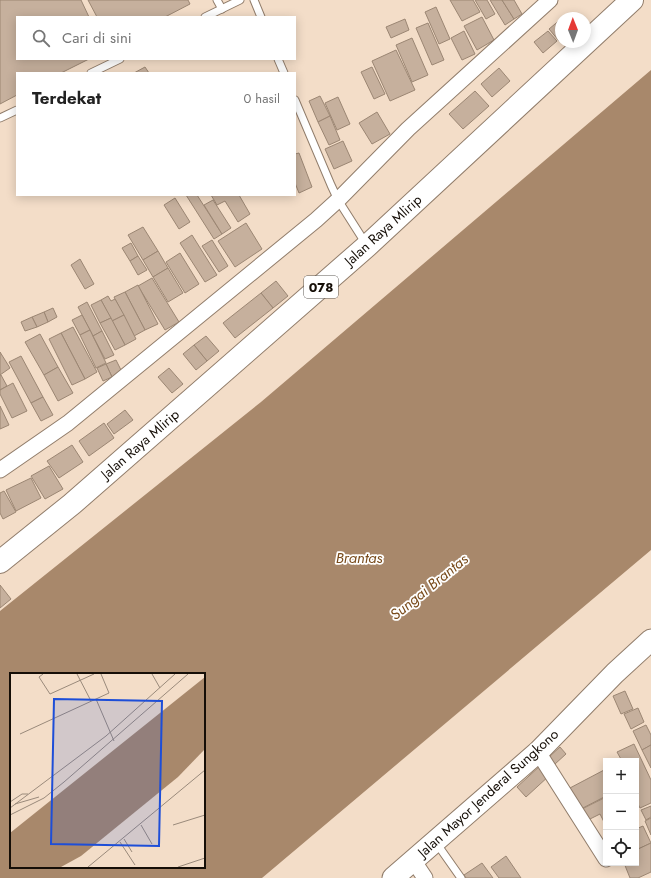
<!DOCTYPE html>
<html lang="id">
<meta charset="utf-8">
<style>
body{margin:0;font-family:Jost,sans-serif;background:#f2f2f2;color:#222}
.controls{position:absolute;right:12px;bottom:12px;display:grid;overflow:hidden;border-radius:0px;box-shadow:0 2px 10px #0003}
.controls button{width:36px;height:36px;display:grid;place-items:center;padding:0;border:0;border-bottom:1px solid #e0e0e0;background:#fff;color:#222;font:20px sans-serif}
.compass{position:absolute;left:555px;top:12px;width:36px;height:36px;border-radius:50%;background:#fff;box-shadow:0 2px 10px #0003;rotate:359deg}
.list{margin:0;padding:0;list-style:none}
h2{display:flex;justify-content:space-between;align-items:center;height:52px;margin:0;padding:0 16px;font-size:17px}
h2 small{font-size:13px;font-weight:400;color:#767676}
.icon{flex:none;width:22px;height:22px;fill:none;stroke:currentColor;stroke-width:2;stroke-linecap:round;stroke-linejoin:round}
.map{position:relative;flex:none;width:651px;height:878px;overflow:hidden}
.search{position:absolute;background:#fff;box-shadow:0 2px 10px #0003;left:16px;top:16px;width:280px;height:44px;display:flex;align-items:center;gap:10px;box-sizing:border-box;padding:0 14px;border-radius:0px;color:#767676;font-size:15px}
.panel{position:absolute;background:#fff;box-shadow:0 2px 10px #0003;left:16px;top:72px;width:280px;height:124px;border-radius:0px}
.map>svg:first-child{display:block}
.water{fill:#a8886b;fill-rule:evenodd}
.building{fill:#c6b09d;stroke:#9b8673}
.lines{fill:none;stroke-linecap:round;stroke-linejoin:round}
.service-casing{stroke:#917d6b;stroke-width:9}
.minor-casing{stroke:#917d6b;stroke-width:17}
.secondary-casing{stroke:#917d6b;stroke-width:23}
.primary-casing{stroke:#917d6b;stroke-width:24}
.service{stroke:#fff;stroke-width:7}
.minor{stroke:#fff;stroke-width:15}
.secondary{stroke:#fff;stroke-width:21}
.primary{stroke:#fff;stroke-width:22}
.labels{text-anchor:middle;stroke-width:3.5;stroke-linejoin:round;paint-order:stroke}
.shield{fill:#fff;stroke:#5b5651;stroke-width:1}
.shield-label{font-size:13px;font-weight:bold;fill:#150e07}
.street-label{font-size:14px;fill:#150e07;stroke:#fff}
.water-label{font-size:15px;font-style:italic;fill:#794b1b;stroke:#fff}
.inset-road{fill:none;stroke:#9a8a7b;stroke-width:1}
.view{fill:#1d4ed8;fill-opacity:0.15;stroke:#1d4ed8;stroke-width:2}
.inset-edge{fill:none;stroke:#150e07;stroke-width:2}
</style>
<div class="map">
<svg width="651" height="878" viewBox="0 0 651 878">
<rect width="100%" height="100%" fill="#f3ddc8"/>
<!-- water -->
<path class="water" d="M651 70V550L262 878H0V611L261 402ZM11 674H204V867H11Z"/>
<!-- building -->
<g class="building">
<polygon points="0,0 81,0 89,17 17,17 17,59 89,59 61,73 17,73 17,95 0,104"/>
<polygon points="88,0 188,0 190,4 165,17 97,17"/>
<polygon points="450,0 473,0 480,12 462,21"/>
<polygon points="475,0 487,0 495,14 486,19"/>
<polygon points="490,0 502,0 514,19 505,25"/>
<polygon points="502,0 514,0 522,14 514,19"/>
<polygon points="436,7 450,39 439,44 425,12"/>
<polygon points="482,17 494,40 477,50 464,26"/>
<polygon points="405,19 409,30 391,38 386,27"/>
<polygon points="561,19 561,39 559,41 549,29"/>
<polygon points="428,23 444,60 432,65 416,28"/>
<polygon points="464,31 475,54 462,60 451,38"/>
<polygon points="548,31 557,41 543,53 534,42"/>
<polygon points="412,38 428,75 412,82 396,45"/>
<polygon points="396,50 415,90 390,101 372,61"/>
<polygon points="145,67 149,73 134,73"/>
<polygon points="372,67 385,94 374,99 361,72"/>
<polygon points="499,68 510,81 492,97 481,84"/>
<polygon points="475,91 489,106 463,129 449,114"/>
<polygon points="320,96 330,116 318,122 309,101"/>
<polygon points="338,97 350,124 337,130 325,103"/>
<polygon points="377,112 390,134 372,144 359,123"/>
<polygon points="330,116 340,140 329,145 318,122"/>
<polygon points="343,141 352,161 334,169 325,149"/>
<polygon points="299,153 312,187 299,193 295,183 295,154"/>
<polygon points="186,195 197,195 222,234 214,239"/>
<polygon points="211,195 239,195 250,214 238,222 225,201 217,205"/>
<polygon points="175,198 190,222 179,229 164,205"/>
<polygon points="213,200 231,228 222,234 204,205"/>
<polygon points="246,223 262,249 235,267 218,241"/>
<polygon points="143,227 158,251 143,260 128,235"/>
<polygon points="192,235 217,275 205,282 180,243"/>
<polygon points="212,240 228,266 219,272 202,246"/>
<polygon points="131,243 138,256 130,261 122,248"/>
<polygon points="158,251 168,268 153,277 143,260"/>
<polygon points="180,253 199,284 185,293 166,262"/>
<polygon points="138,256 147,270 138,275 130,261"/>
<polygon points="80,259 94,284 85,289 71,265"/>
<polygon points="168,268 183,293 168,302 153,277"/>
<polygon points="152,278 179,322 165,330 138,286"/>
<polygon points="276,281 288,296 273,308 261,293"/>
<polygon points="138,285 158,324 145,330 125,292"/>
<polygon points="125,292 145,330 134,336 114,297"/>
<polygon points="261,293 273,308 235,338 223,323"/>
<polygon points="108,296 111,301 115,299 124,315 112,321 101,300"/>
<polygon points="101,300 111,318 100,323 91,305"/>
<polygon points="87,302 102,331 93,336 78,307"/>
<polygon points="53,308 57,317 48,322 44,312"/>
<polygon points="44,312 48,322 37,327 32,317"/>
<polygon points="82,315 90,330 80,335 72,320"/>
<polygon points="124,315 136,339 125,345 112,321"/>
<polygon points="32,317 37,327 25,331 21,322"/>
<polygon points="111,318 125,345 115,350 100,323"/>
<polygon points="73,327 97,372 85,379 61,333"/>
<polygon points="90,330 106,363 96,368 80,335"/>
<polygon points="102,331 114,355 105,359 93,336"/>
<polygon points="61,333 85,379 72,385 49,339"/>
<polygon points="40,334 58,367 44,375 25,342"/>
<polygon points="206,336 219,351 207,361 194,345"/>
<polygon points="194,345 207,361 196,370 183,354"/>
<polygon points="0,352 10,368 0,375"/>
<polygon points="21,356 43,397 31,403 9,362"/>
<polygon points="116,360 122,372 112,377 106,364"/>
<polygon points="106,364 112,377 103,381 97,368"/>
<polygon points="58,367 73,393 58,401 44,375"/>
<polygon points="169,368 183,384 172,393 158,377"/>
<polygon points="0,375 1,375 7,386 0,390"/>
<polygon points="13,383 27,411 12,418 0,394 0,390"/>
<polygon points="43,397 53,415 41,421 31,403"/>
<polygon points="0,406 9,425 0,429"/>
<polygon points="125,410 133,420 114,434 107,424"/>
<polygon points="104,423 114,438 89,456 79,441"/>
<polygon points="72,445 83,462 59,478 47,461"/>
<polygon points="49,466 63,489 45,499 31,476"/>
<polygon points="31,478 41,498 16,511 6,490"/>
<polygon points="4,491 16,512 3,519 0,513 0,493"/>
<polygon points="0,585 11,599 0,608"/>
<polygon points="625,691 633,709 621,714 613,696"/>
<polygon points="638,708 644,722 631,729 624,714"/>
<polygon points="646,725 651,735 651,745 642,750 633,731"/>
<polygon points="634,744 651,780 651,803 640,808 636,800 636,761 622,761 617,752"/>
<polygon points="651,745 651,768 642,750"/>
<polygon points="560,747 566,754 555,764 549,757"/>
<polygon points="541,765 550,775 526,797 517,787"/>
<polygon points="606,769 606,796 579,810 568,789"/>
<polygon points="606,797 606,821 604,822 600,814 586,821 580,810"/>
<polygon points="651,806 651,817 646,820 641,810"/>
<polygon points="651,818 651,835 645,821"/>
<polygon points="643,826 651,843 636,850 636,829"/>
<polygon points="651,843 651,872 638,878 630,878 624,863 636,863 636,850"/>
<polygon points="506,856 521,878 499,878 491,867"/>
<polygon points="482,863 493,878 466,878 464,875"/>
</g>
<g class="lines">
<defs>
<g id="service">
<polyline points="217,0 222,9"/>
<polyline points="254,0 261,17"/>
<polyline points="205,17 240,0"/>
<polyline points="278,59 284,73"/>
<polyline points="91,73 120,59"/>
<polyline points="295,100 331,185 338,200 366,244"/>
<polyline points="0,118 17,110"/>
<polyline points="437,844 461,878"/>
</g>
<g id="minor">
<polyline points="0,470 68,423 316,220 338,200 408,129 550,0"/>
<polyline points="538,752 606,859"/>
<polyline points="413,860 425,878"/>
</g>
<polyline id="secondary" points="393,878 538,752 615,673 651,640"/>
<polyline id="primary" points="0,562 72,504 367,246 632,0"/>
</defs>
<!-- service casing -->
<use href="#service" class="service-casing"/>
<!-- minor casing -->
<use href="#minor" class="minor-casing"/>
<!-- secondary casing -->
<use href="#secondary" class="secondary-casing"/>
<!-- primary casing -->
<use href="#primary" class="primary-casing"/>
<!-- service -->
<use href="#service" class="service"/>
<!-- minor -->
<use href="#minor" class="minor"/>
<!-- secondary -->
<use href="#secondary" class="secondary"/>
<!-- primary -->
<use href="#primary" class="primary"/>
</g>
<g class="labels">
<!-- shield labels -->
<rect class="shield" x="304" y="276" width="34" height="22" rx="3"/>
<g class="shield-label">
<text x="321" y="292">078</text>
</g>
<!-- street labels -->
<g class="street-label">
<text transform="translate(383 230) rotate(-42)" y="5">Jalan Raya Mlirip</text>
<text transform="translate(140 444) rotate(-41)" y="5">Jalan Raya Mlirip</text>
<text transform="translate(488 793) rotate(-42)" y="5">Jalan Mayor Jenderal Sungkono</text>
</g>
<!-- water labels -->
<g class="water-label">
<text x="359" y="563">Brantas</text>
<text transform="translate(429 587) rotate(-39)" y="5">Sungai Brantas</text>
</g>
</g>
<!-- overview -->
<g transform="translate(10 673)">
<rect width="195" height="195" fill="#f3ddc8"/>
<path d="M195 4V76L168 104 71 183 51 194H0V160Z" fill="#a8886b"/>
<path class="inset-road" d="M33 1 29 4 40 21 84 1M67 1 81 28M142 1 150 15M86 26 104 68M10 61 99 20 91 1M0 129 12 121H18M5 131 29 124M0 135 96 63 165 1M0 142 34 125 54 109 178 1M131 152 142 171M163 152 195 142M114 166 122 179M110 169 125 192M78 194 195 97M168 194 195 185"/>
<path class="view" d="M44 26 152 28 149 173 41 171Z"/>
<rect width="195" height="195" class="inset-edge"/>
</g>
</svg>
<div class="controls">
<button>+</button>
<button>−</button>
<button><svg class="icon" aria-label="locate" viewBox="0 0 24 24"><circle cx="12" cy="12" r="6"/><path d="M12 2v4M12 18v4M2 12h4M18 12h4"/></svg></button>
</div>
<svg class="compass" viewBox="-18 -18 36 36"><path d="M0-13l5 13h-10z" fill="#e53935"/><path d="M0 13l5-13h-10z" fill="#767676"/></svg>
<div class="search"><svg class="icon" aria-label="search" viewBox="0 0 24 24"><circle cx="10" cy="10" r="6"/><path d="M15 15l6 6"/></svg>Cari di sini</div>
<section class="panel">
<h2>Terdekat<small>0 hasil</small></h2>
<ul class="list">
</ul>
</section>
</div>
